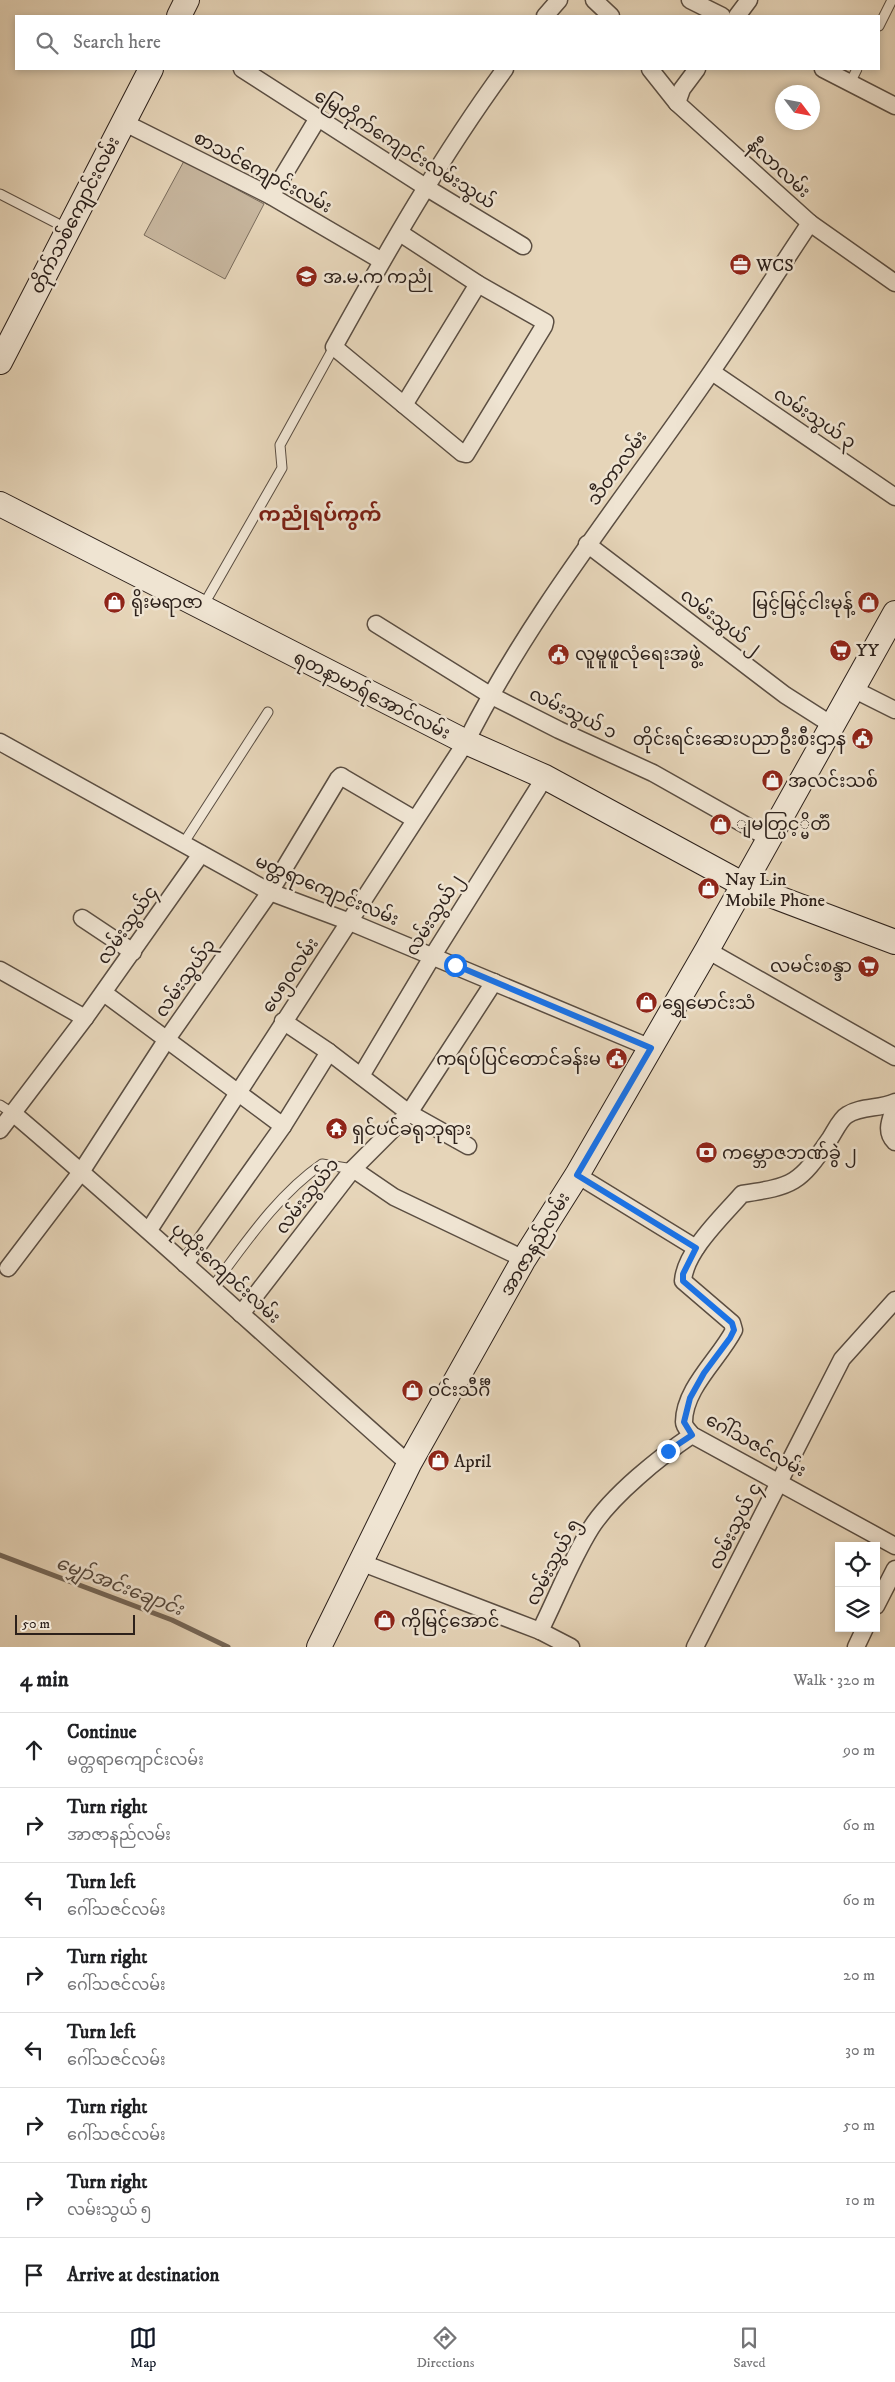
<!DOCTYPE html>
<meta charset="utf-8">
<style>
body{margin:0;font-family:"IM FELL DW Pica","Noto Sans Myanmar",serif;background:#f6f6f6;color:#202124}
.controls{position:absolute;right:15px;bottom:15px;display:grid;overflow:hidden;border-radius:0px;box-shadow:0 2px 8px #0003}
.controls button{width:45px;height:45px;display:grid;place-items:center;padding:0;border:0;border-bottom:1px solid #e0e0e0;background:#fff;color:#202124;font:25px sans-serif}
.compass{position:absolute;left:775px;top:85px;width:45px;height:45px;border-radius:50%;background:#fff;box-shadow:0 2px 8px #0003;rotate:122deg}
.scale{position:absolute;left:15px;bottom:12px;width:120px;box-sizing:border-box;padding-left:5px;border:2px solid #2d211b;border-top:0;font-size:14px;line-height:18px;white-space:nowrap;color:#2d211b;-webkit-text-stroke:4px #efe4d2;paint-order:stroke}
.stop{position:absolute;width:15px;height:15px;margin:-11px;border:4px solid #1a73e8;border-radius:50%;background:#fff}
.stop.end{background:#1a73e8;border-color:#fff;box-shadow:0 1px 5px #0008}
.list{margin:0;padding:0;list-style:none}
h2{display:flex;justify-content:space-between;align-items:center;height:65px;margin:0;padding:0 20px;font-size:21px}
h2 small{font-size:16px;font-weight:400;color:#757577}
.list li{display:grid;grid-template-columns:32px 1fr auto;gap:15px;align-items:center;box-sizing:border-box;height:75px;padding:0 20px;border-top:1px solid #e0e0e0}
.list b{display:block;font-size:19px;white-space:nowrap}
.list p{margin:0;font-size:16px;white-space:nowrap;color:#757577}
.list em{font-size:16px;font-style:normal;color:#757577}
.icon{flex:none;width:28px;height:28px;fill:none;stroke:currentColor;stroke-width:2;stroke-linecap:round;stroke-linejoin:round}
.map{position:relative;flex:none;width:895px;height:1647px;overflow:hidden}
.search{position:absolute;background:#fff;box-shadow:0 2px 8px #0003;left:15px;right:15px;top:15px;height:55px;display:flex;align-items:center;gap:12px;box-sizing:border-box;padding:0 18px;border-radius:0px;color:#757577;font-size:19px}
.sheet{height:665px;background:#fff}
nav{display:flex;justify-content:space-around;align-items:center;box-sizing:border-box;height:70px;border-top:1px solid #e0e0e0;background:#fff;font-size:14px;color:#757577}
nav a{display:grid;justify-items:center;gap:2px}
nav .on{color:#111827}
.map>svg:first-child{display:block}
.green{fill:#c7b69e;stroke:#7a6c5c}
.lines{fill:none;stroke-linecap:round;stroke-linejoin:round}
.stream{stroke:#766859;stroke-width:5}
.lane-casing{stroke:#5b4e42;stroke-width:11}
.street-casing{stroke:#5b4e42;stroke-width:19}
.secondary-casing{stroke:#2d211b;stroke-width:26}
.lane{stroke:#efe4d2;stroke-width:9}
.street{stroke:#efe4d2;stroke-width:16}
.secondary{stroke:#efe4d2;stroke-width:24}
.route{stroke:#1a73e8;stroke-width:6}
.labels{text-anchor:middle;stroke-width:5;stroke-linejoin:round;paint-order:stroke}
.street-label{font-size:18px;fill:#2d211b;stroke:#efe4d2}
.poi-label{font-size:18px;fill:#2d211b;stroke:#efe4d2;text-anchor:start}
.water-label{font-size:19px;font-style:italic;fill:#584b3f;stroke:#efe4d2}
.quarter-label{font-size:20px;font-weight:bold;fill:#7a1f14;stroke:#efe4d2}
</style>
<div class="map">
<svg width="895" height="1647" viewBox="0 0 895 1647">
<rect width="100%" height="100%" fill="#e6d5b9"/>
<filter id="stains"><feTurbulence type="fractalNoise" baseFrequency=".004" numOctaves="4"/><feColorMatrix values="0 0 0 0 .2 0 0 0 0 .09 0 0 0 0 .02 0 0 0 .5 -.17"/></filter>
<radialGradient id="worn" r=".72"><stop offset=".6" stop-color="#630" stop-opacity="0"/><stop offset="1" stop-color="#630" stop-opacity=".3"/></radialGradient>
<!-- green -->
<polygon class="green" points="184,161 264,204 225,279 144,235"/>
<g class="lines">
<!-- stream -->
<polyline class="stream" points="0,1555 172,1620 228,1647"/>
<defs>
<g id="lane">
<polyline points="879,26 892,0"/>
<polyline points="850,83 857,69"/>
<polyline points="0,194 68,229"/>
<polyline points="203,606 282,468 280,445 334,347"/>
<polyline points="183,844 268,712"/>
<polyline points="0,1105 14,1114"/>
<path d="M211 1289C244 1245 277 1195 322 1164L353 1169"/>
</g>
<g id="street">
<polyline points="594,0 611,16"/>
<polyline points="690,0 722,16"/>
<polyline points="545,16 559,0"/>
<polyline points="737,16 749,0"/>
<polyline points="242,69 427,188 523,246"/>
<polyline points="650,69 677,103 810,223 895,283"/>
<polyline points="823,69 895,106"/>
<polyline points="677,103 682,89 697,69"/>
<polyline points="123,122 271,196 382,261"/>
<polyline points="271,196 318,118"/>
<path d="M400 233 478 284 545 322 544 326 466 454 462 453 334 347C386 253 442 155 505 69"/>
<polyline points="712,372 895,497"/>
<polyline points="404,405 478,284"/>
<polyline points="587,544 785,695 832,725"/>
<polyline points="376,624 490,695 559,730 653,773 770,839"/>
<polyline points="853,689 895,710"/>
<polyline points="0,742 270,892 350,922 651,1048"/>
<polyline points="82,918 133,952"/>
<polyline points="707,950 895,1057"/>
<polyline points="0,970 85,1018 0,1130"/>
<polyline points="104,993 283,1126"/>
<polyline points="85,1018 201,854"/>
<polyline points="283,1021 329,1052 409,1113 468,1146"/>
<polyline points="361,1076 432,957 545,777"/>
<path d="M895 1102C880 1109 861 1106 847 1115 840 1119 834 1133 829 1140 799 1184 794 1186 742 1194 723 1216 685 1251 683 1281L732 1323 734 1330C720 1358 684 1388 684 1422 684 1427 689 1431 692 1435L895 1546"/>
<path d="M895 1106C891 1119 884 1131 895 1142"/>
<path d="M14 1114C148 1228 277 1347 409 1464"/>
<polyline points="353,1169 394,1197 524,1259"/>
<polyline points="577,1175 696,1248"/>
<path d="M149 1230 466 742C533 609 628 494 712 371 746 322 777 272 810 223"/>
<polyline points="185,1264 283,1126 329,1052"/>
<polyline points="8,1268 81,1172 167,1039 270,892 338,779 341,776 344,778 414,819"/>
<polyline points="241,1314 353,1169 409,1113 494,982"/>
<polyline points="360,1562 540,1631 571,1647"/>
<polyline points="876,1606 895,1569"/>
<path d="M540 1631C557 1597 571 1560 591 1528 612 1495 661 1456 692 1435"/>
<polyline points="695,1647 842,1359 895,1300"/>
<polyline points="856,1647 865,1628"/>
</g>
<g id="secondary">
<polyline points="179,16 187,0"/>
<polyline points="0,362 151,69"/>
<polyline points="0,504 466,742 545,777 744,885 895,942"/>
<polyline points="319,1647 409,1464 524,1259 577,1175 707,950 895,613"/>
</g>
</defs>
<!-- lane casing -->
<use href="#lane" class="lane-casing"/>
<!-- street casing -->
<use href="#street" class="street-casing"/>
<!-- secondary casing -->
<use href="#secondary" class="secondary-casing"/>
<!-- lane -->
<use href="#lane" class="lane"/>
<!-- street -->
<use href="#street" class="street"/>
<!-- secondary -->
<use href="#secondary" class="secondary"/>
</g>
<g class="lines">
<!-- route -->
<polyline class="route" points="455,965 651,1048 577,1175 696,1248 683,1274 683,1281 732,1323 734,1330 730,1338 704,1373 690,1398 684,1422 692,1435 668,1451"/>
</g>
<!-- icons -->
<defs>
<symbol id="office-disc" viewBox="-11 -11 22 22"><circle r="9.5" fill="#8f2418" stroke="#efe4d2"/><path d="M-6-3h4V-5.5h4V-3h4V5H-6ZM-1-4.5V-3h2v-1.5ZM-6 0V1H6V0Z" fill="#fff"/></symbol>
<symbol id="school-disc" viewBox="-11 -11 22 22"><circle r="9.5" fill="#8f2418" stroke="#efe4d2"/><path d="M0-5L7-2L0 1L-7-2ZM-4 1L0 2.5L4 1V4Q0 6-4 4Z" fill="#fff"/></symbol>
<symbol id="shop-disc" viewBox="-11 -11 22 22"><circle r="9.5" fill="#8f2418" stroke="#efe4d2"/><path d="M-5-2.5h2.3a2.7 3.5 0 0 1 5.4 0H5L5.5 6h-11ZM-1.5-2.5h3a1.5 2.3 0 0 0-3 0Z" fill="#fff"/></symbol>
<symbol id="supermarket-disc" viewBox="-11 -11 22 22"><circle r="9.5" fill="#8f2418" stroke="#efe4d2"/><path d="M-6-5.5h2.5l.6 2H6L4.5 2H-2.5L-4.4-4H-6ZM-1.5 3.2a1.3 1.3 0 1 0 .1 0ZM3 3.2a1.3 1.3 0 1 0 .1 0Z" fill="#fff"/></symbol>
<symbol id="civic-disc" viewBox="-11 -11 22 22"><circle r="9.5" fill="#8f2418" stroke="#efe4d2"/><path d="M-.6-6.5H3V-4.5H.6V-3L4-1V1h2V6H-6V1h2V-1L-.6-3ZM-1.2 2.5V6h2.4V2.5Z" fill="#fff"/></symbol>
<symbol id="temple-disc" viewBox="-11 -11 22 22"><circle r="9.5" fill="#8f2418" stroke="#efe4d2"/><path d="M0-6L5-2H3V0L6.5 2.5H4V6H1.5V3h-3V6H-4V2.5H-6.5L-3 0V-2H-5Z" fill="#fff"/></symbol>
<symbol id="bank-disc" viewBox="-11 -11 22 22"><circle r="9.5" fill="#8f2418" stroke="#efe4d2"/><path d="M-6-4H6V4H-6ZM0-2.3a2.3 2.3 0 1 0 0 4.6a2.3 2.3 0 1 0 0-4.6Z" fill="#fff"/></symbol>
</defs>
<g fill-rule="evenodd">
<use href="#office-disc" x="728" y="252" width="25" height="25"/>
<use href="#school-disc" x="294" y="264" width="25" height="25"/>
<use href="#shop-disc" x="102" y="590" width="25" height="25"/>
<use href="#shop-disc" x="856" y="590" width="25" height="25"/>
<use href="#supermarket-disc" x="828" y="638" width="25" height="25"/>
<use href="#civic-disc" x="546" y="642" width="25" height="25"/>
<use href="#civic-disc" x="850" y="726" width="25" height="25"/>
<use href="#shop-disc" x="760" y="768" width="25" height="25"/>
<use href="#shop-disc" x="708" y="812" width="25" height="25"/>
<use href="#shop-disc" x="696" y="876" width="25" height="25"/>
<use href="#supermarket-disc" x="856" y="954" width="25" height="25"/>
<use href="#shop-disc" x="634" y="990" width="25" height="25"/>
<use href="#civic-disc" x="604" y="1046" width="25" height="25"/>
<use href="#temple-disc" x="324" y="1116" width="25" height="25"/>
<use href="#bank-disc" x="694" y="1140" width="25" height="25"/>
<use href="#shop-disc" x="400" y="1378" width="25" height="25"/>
<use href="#shop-disc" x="426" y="1448" width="25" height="25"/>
<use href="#shop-disc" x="372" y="1608" width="25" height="25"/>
</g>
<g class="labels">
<!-- street labels -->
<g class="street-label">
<text transform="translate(405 149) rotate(32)" y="6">မြေတိုက်ကျောင်းလမ်းသွယ်</text>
<text transform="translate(779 168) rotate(42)" y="6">နီလာလမ်း</text>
<text transform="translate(263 172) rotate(28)" y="6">စာသင်ကျောင်းလမ်း</text>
<text transform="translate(75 215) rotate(-63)" y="6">တိုက်သစ်ကျောင်းလမ်း</text>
<text transform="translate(815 418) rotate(34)" y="6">လမ်းသွယ် ၃</text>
<text transform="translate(617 468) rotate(-54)" y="6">သီတာလမ်း</text>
<text transform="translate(721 621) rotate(37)" y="6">လမ်းသွယ် ၂</text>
<text transform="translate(372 695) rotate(27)" y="6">ရတနာမာရ်အောင်လမ်း</text>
<text transform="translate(573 713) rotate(26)" y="6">လမ်းသွယ် ၁</text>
<text transform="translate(327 890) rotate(23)" y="6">မတ္တရာကျောင်းလမ်း</text>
<text transform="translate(434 915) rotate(-58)" y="6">လမ်းသွယ်၂</text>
<text transform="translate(127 925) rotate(-55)" y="6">လမ်းသွယ်၄</text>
<text transform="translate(290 975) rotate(-56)" y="6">ပေ၅၀လမ်း</text>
<text transform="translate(185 978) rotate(-55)" y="6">လမ်းသွယ်၃</text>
<text transform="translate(307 1196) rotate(-52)" y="6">လမ်းသွယ်၁</text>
<text transform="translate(535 1244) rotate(-59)" y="6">အာဇာနည်လမ်း</text>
<text transform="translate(226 1273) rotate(42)" y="6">ပုထိုးကျောင်းလမ်း</text>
<text transform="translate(756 1445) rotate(29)" y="6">ဂေါ်သဇင်လမ်း</text>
<text transform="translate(735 1526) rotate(-63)" y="6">လမ်းသွယ် ၄</text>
<text transform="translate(553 1562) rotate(-62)" y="6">လမ်းသွယ် ၅</text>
</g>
<!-- poi labels -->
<g class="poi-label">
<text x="756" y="271">WCS</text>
<text x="323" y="283">အ.မ.က ကညုံ</text>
<text x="131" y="608">ရိုးမရာဇာ</text>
<text x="853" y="609" text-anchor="end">မြင့်မြင့်ငါးမုန့်</text>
<text x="856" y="656">YY</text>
<text x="575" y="660">လူမူဖူလုံရေးအဖွဲ့</text>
<text x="846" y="745" text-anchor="end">တိုင်းရင်းဆေးပညာဦးစီးဌာန</text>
<text x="788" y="787">အလင်းသစ်</text>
<text x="736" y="830">ျမတ္ပြင့္မိတၱဴ</text>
<text x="725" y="885">Nay Lin<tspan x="725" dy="21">Mobile Phone</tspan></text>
<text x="852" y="972" text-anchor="end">လမင်းစန္ဒာ</text>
<text x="662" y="1009">ရွှေမောင်းသံ</text>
<text x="601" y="1065" text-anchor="end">ကရပ်ပြင်တောင်ခန်းမ</text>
<text x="352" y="1135">ရှင်ပင်ခရုဘုရား</text>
<text x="722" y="1159">ကမ္ဘောဇဘဏ်ခွဲ ၂</text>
<text x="428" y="1396">ဝင်းသီင်္ဂီ</text>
<text x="454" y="1467">April</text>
<text x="401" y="1627">ကိုမြင့်အောင်</text>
</g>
<!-- water labels -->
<g class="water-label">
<text transform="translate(120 1585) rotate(21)" y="7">မျှော်အင်းချောင်း</text>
</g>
<!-- quarter labels -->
<g class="quarter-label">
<text x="320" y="521">ကညုံရပ်ကွက်</text>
</g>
</g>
<rect width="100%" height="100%" filter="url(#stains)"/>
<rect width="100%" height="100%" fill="url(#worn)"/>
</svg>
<div class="controls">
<button><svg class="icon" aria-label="locate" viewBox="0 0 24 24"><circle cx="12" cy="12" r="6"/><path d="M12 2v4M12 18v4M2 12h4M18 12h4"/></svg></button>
<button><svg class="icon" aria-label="layers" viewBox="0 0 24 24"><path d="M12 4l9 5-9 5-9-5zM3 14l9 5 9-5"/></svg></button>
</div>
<svg class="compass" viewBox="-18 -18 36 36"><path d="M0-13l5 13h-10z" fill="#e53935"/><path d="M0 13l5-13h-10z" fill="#757577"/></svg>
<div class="scale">50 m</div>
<div class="stop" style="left:455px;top:965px"></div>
<div class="stop end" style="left:668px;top:1451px"></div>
<div class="search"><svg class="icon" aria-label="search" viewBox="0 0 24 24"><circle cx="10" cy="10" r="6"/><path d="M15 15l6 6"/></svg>Search here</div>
</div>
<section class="sheet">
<h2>4 min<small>Walk · 320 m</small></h2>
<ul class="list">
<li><svg class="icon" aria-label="ahead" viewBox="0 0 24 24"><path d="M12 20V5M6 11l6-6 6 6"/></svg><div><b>Continue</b><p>မတ္တရာကျောင်းလမ်း</p></div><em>90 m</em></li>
<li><svg class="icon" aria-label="right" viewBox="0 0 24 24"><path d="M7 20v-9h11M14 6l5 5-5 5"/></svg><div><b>Turn right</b><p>အာဇာနည်လမ်း</p></div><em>60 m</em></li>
<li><svg class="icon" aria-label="left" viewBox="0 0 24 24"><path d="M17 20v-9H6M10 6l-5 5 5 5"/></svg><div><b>Turn left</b><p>ဂေါ်သဇင်လမ်း</p></div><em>60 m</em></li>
<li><svg class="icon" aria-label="right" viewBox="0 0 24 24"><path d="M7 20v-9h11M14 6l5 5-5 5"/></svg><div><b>Turn right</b><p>ဂေါ်သဇင်လမ်း</p></div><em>20 m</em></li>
<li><svg class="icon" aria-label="left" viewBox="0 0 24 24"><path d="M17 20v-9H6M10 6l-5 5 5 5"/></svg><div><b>Turn left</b><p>ဂေါ်သဇင်လမ်း</p></div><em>30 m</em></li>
<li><svg class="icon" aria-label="right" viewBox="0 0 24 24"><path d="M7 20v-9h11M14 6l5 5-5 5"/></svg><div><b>Turn right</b><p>ဂေါ်သဇင်လမ်း</p></div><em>50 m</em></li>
<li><svg class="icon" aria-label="right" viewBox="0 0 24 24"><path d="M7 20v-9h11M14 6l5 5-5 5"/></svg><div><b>Turn right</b><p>လမ်းသွယ် ၅</p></div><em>10 m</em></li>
<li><svg class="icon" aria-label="arrive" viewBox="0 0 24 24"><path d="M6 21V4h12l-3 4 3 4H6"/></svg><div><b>Arrive at destination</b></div></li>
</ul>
</section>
<nav>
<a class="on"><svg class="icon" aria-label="map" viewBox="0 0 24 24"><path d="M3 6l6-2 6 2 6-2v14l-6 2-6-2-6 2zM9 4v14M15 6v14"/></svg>Map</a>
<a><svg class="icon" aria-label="directions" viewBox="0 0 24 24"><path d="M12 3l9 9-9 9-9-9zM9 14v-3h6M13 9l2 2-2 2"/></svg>Directions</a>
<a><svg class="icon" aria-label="saved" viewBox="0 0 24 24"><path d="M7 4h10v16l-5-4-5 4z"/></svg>Saved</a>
</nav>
